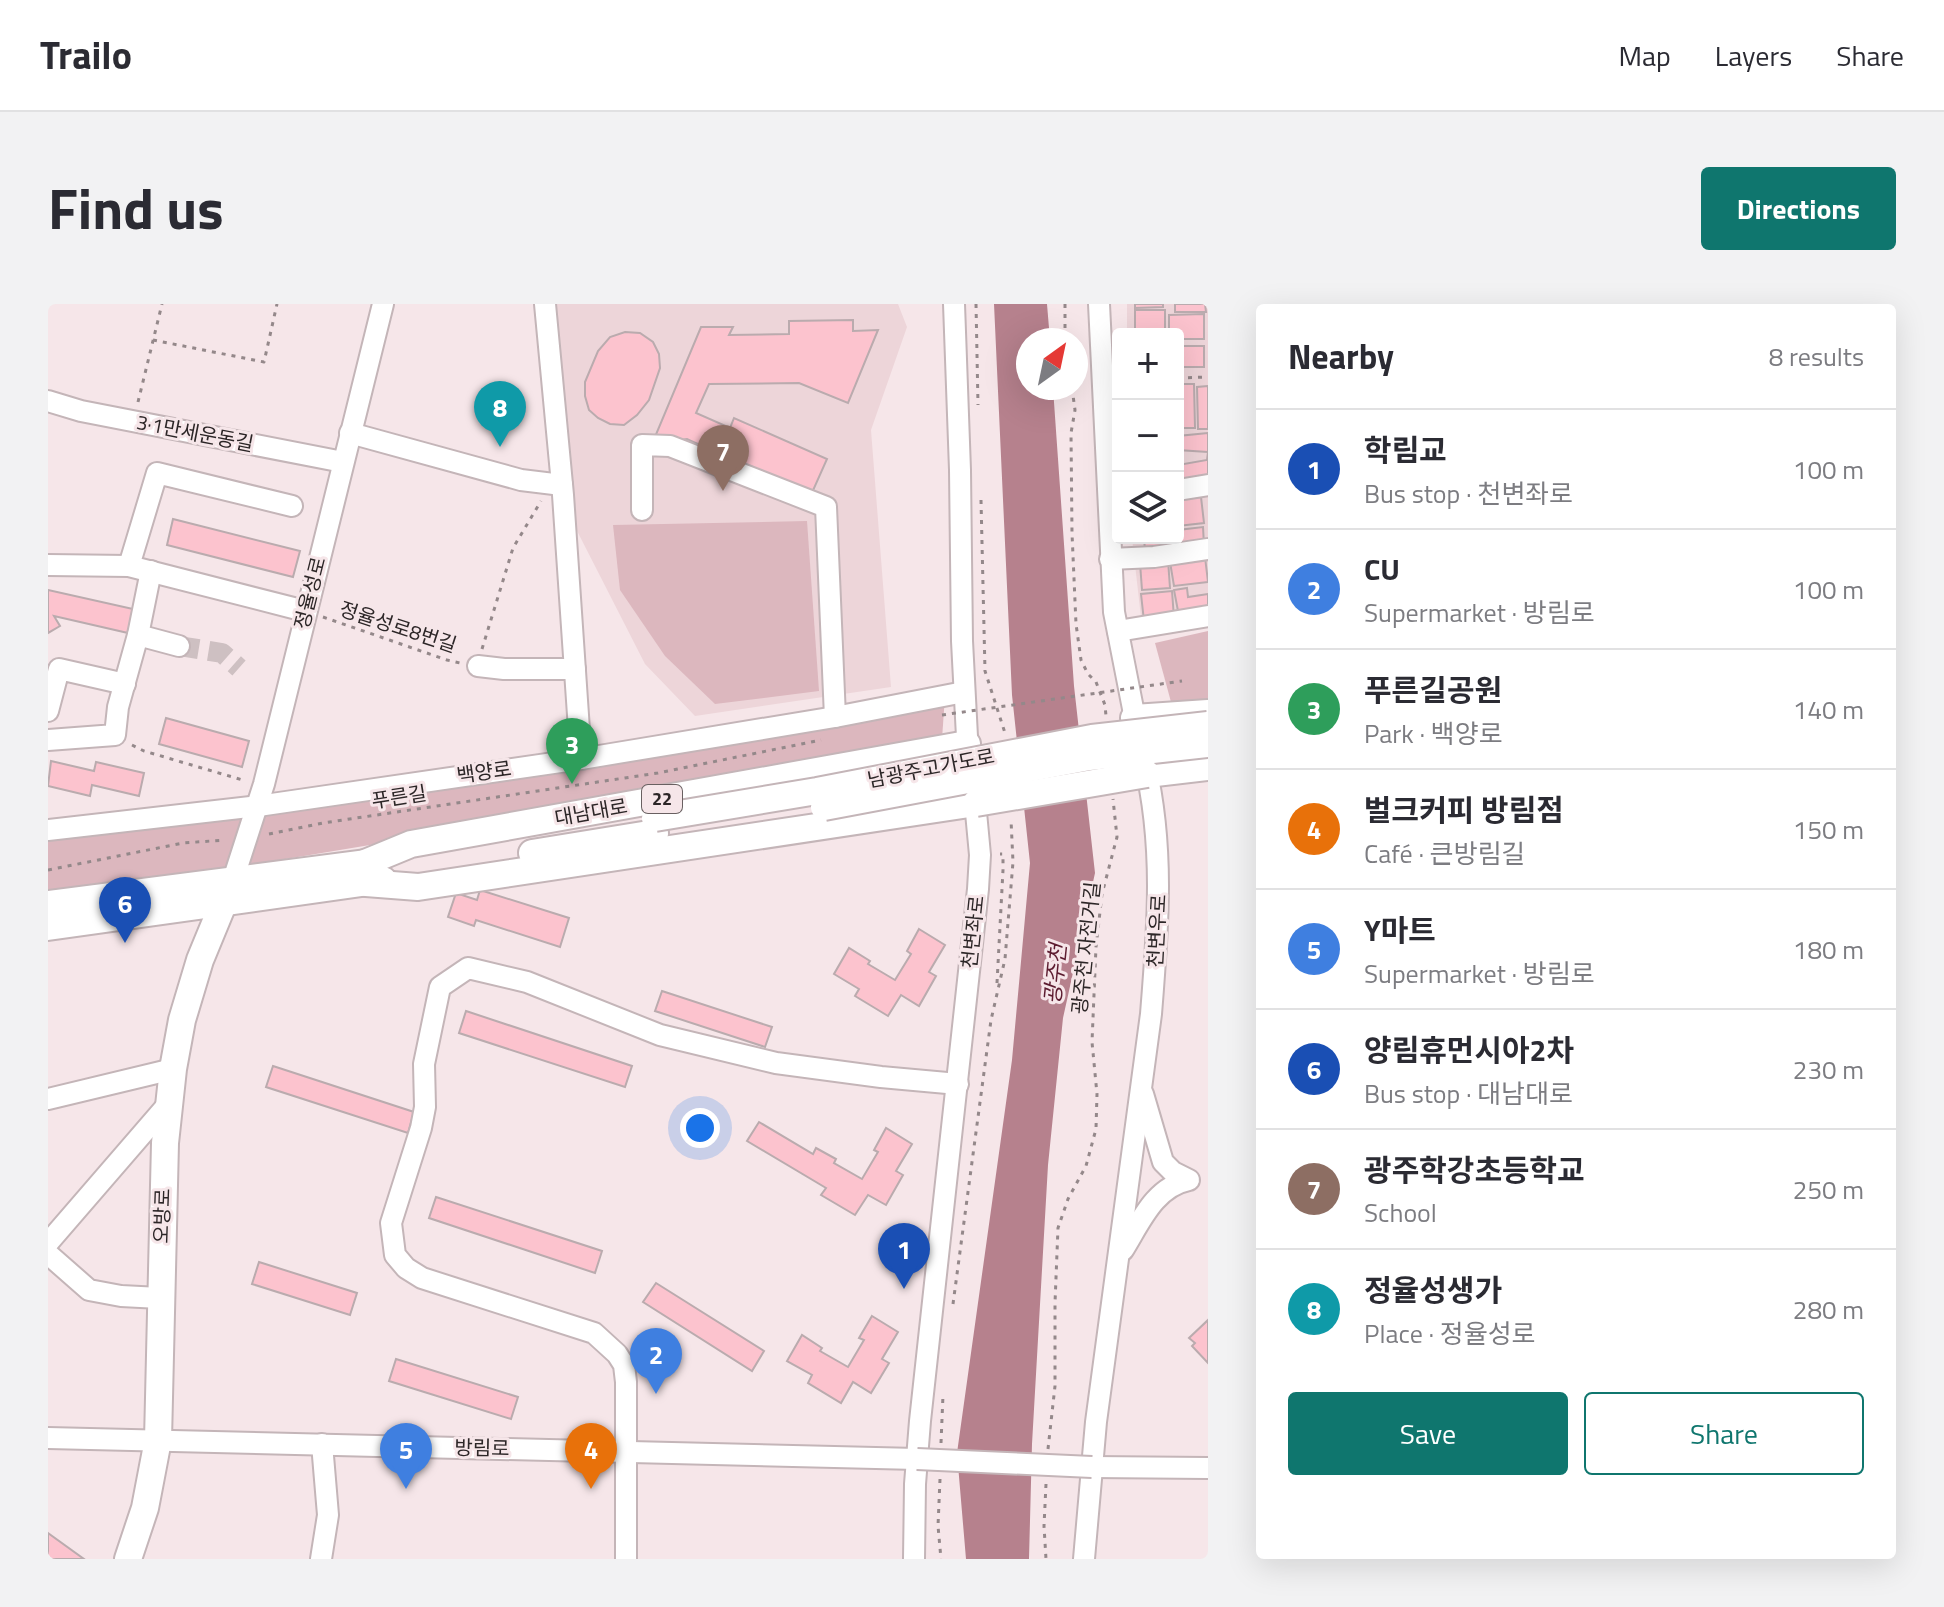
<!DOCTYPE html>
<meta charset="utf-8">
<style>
body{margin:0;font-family:"Titillium Web","Noto Sans KR",sans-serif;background:#f2f2f3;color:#2b2b33}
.controls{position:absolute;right:24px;top:24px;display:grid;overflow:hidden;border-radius:8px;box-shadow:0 8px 32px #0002}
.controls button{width:72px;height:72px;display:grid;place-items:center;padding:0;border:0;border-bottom:2px solid #e1e1e2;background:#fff;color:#2b2b33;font:40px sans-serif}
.compass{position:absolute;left:968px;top:24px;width:72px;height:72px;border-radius:50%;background:#fff;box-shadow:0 8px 32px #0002;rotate:33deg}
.you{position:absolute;left:652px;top:824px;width:28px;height:28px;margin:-20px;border:6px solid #fff;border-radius:50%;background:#1a73e8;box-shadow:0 0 0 12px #1a73e833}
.badge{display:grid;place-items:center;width:52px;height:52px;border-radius:50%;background:#0f766e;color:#fff;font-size:26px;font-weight:700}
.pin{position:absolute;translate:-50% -66px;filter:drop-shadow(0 2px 4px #0008)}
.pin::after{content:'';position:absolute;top:42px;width:28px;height:24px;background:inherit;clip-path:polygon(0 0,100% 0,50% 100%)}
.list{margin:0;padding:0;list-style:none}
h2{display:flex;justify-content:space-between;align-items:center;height:104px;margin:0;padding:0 32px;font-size:34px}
h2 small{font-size:26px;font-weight:400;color:#7c7c81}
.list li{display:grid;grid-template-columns:52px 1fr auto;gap:24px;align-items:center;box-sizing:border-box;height:120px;padding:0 32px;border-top:2px solid #e1e1e2}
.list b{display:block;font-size:30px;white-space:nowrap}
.list p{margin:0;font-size:26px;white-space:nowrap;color:#7c7c81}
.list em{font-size:26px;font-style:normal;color:#7c7c81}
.actions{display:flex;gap:16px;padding:24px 32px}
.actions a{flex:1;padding:18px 0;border:2px solid #0f766e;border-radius:8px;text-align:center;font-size:28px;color:#0f766e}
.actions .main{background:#0f766e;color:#fff}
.icon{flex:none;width:44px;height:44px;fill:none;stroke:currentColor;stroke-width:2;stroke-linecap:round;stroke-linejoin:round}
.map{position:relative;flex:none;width:1160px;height:1255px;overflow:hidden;border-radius:8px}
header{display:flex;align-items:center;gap:48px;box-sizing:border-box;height:112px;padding:0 40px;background:#fff;border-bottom:2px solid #e1e1e2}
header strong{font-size:38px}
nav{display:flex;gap:44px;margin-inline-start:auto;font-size:28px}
.intro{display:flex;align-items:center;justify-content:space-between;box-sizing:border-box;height:192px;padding:0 48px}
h1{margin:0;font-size:56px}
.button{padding:20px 36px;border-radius:8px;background:#0f766e;color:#fff;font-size:28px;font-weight:700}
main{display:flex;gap:48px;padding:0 48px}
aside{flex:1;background:#fff;border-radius:8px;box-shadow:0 8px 32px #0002}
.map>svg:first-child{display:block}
.built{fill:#edd5d9}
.green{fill:#dcb7be}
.water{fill:#b6818d}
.building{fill:#fcc3ce;stroke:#baabae;stroke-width:2}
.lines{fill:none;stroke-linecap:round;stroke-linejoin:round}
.minor-tunnel{stroke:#cec0c2;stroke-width:20;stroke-dasharray:20 10;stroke-linecap:butt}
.minor-casing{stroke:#c4b5b8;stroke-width:24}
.major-casing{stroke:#c4b5b8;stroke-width:30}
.path{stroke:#94888a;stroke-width:3;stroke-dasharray:4 6;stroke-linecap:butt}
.minor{stroke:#fff;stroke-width:20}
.major{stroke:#fff;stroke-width:26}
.minor-bridge-casing{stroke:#c4b5b8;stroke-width:24;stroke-linecap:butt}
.major-bridge-casing{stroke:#c4b5b8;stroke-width:30;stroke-linecap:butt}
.path-bridge{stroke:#94888a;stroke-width:3;stroke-dasharray:4 6;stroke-linecap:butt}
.minor-bridge{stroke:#fff;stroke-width:20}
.major-bridge{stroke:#fff;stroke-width:26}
.labels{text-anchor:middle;stroke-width:6;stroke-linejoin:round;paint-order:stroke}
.shield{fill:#f6e6e9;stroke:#696061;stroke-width:2}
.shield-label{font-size:18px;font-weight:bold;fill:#2c2627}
.street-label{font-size:20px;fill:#2c2627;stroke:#f6e6e9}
.water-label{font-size:22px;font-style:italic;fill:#5d1c30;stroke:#f6e6e9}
</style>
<header>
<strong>Trailo</strong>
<nav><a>Map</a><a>Layers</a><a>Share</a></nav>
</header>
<div class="intro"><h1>Find us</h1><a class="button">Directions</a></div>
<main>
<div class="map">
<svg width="1160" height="1255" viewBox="0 0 1160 1255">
<rect width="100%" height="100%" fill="#f6e6e9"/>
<!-- built -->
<g class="built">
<polygon points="505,0 850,0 859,23 823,126 843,383 647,412 597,360 525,219"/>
<polygon points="1079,0 1160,0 1160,321 1104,332 1095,331 1084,234 1130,234 1130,30 1079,30"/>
</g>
<!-- green -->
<g class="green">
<polygon points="759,217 771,387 667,400 617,352 572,286 565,221"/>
<polygon points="1160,327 1160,395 1123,398 1107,339"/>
<polygon points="897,392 894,435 533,506 178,565 0,588 0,534"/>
</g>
<!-- water -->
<polygon class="water" points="946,0 999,0 1002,36 980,36 980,84 1005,84 1026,382 1047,569 1015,714 1000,861 984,1140 981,1255 918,1255 909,1149 964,756 982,559 964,391"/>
<!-- building -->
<g class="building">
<polygon points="1087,0 1115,0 1115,3 1087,4"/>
<polygon points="1127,0 1157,0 1158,8 1127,8"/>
<rect x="1087" y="6" width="30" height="24"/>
<polygon points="1156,10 1156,35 1130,35 1130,30 1121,30 1121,11"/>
<polygon points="805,16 805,27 830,26 800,99 751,79 661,80 648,109 682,124 686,114 779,155 763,191 639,135 604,140 653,23 685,23 681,31 741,30 741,17"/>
<polygon points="577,28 592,29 605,38 611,50 612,64 601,96 589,111 576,121 562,120 550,114 541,106 537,92 537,78 550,47 562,33"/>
<rect x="1130" y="42" width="26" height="21"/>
<polygon points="1130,80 1146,80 1147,124 1130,124"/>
<polygon points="1160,82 1160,125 1150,125 1149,83"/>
<polygon points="1160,129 1160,172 1132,178 1130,161 1159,156 1160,148 1130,146 1130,132"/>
<polygon points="1153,193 1156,219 1130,222 1130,195"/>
<polygon points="125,215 252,247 245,273 119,241"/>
<polygon points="1155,223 1156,241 1125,244 1124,234 1130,234 1130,226"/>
<polygon points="1096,234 1120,234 1121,244 1097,246"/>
<polygon points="1157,253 1160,278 1126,282 1122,258"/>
<polygon points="1120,256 1122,284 1094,286 1092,259"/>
<polygon points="1139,284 1140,293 1160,290 1160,302 1130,307 1126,286"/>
<polygon points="0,286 85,305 80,329 6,312 12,322 0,329"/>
<polygon points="1124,287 1126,314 1096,317 1093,290"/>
<polygon points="118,414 201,437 194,463 111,440"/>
<polygon points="3,457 46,467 48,458 96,469 91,492 44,481 42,492 0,482"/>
<polygon points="432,586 521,614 512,643 428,616 426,622 400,613 408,589 429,596"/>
<polygon points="871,625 897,641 881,668 888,672 871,702 853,691 840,712 807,692 811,685 786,670 801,644 822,657 820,660 847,676 863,650 859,647"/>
<polygon points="614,687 724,723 717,743 607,707"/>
<polygon points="418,707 584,762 577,783 411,729"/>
<polygon points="225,762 366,808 360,829 218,783"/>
<polygon points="711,818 765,850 768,844 788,855 786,859 814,875 830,848 826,846 838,824 864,840 848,867 855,871 838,901 820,891 807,911 773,891 778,884 699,837"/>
<polygon points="388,893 554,947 547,969 381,914"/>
<polygon points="211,958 309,989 302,1011 204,980"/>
<polygon points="608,979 716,1047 704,1067 595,998"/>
<polygon points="824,1012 850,1028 834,1055 841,1059 823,1089 805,1078 793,1099 760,1079 764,1071 739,1057 754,1031 774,1044 772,1047 800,1063 816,1036 811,1034"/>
<polygon points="1160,1016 1160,1059 1144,1042 1147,1039 1141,1034"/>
<polygon points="348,1055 470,1093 463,1115 341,1077"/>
<polygon points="0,1229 36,1255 0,1255"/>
</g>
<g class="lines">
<!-- minor-tunnel -->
<polyline class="minor-tunnel" points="131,342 174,349 191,364"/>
<defs>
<g id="minor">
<polyline points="497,0 515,191 533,455"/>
<polyline points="906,0 912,166 914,337 920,452"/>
<polyline points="1051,0 1066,308 1089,425"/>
<polyline points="0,97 33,107 295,158"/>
<polyline points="302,129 473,176 514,181"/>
<polyline points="1130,186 1160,181"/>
<polyline points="244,202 109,169 81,262 257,307"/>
<polyline points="594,206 594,141 622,142 778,203 787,413"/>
<polyline points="1062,255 1106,253 1160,245"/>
<polyline points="0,261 81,262"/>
<polyline points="1070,327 1160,312"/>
<polyline points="90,331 131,342"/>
<polyline points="430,362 456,365 527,365"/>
<polyline points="0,407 11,365 77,380"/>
<polyline points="0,436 67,431 70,403 90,331 103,267"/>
<polyline points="0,526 210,502 533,455 787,413 916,388"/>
<polyline points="185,576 216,480 335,0"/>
<polyline points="0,795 125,765"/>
<polyline points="0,939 121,799"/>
<path d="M1075 946C1092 919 1106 883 1141 876L1125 868 1115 858 1095 790"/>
<polyline points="0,950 41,986 73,992 112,994"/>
<polyline points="0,1134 869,1155"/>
<polyline points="1044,1163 1160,1164"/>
<polyline points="273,1255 280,1211 274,1140"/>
<polyline points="578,1255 578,1078 576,1061 569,1050 546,1029 374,974 358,964 347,951 343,919 373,824 377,803 376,760 392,683 420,664 479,678 612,731 728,759 833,773 910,780"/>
<polyline points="866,1255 867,1180 872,1117 930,585 932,551 926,487"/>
<path d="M1036 1255 1048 1118 1103 710C1110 624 1117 541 1096 456"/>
</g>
<g id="major">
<polyline points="1086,414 1160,409"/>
<polyline points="1099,470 1160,463"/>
<polyline points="484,549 607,529"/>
<polyline points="312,561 363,540 919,440"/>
<polyline points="318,579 370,583 928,499"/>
<polyline points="0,600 327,558"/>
<polyline points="0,623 335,576"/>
<polyline points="80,1255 97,1204 110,1136 117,839 125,765 134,716 152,656 185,576"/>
</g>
</defs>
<!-- minor casing -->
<use href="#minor" class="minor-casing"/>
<!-- major casing -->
<use href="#major" class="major-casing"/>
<!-- path -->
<g class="path">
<polyline points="928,0 930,101"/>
<polyline points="1017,0 1017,36"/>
<polyline points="105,36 216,58 229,0"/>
<polyline points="1130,74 1160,73"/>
<polyline points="1024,84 1027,106 1023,129 1024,229 1028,320 1033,356 1040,370 1048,378 1057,401 1058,412"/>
<polyline points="90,98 114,0"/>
<polyline points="933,196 937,367 957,429"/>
<polyline points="275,313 399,356 412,359"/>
<polyline points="434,345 465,244 493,197"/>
<polyline points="84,441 96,447 198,477"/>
<polyline points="221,530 275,519 610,469 773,436"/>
<polyline points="0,566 135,539 177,536"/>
<polyline points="949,679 955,566 955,550 952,550"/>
<polyline points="905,1000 943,716 957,655 965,558 963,516"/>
<polyline points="893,1139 895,1091"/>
<polyline points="1000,1145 1007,1082 1007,999 1010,924 1020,895 1038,862 1048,825 1049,790 1044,738 1048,643 1054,590 1069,533 1065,495"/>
<polyline points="892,1175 890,1222 893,1255"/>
<polyline points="998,1180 996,1222 998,1255"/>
</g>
<!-- minor -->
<use href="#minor" class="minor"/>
<!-- major -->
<use href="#major" class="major"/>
<defs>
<polyline id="minor-bridge" points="869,1155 1044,1163"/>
<g id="major-bridge">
<polyline points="928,499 1099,470"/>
<polyline points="776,503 1041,453 1160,440"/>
<polyline points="607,514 769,487 1044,434 1160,421"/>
</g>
</defs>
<!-- minor-bridge casing -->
<use href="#minor-bridge" class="minor-bridge-casing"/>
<!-- major-bridge casing -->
<use href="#major-bridge" class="major-bridge-casing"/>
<!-- path-bridge -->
<polyline class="path-bridge" points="894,411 1134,377"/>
<!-- minor-bridge -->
<use href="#minor-bridge" class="minor-bridge"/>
<!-- major-bridge -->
<use href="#major-bridge" class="major-bridge"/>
</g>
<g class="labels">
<!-- shield labels -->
<rect class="shield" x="594" y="481" width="40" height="28" rx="6"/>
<g class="shield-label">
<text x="614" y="501">22</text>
</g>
<!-- street labels -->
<g class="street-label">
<text transform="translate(147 129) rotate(11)" y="7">3·1만세운동길</text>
<text transform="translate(262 289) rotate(-76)" y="7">정율성로</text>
<text transform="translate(350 323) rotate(18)" y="7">정율성로8번길</text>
<text transform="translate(883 464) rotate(-11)" y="7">남광주고가도로</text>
<text transform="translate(436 468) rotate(-8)" y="7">백양로</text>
<text transform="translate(351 493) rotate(-9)" y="7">푸른길</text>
<text transform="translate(543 508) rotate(-10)" y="7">대남대로</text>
<text transform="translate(1109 627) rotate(-87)" y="7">천변우로</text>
<text transform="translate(925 628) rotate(-84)" y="7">천변좌로</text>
<text transform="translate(1038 644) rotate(-84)" y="7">광주천 자전거길</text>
<text transform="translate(114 912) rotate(-88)" y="7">오방로</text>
<text transform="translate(434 1144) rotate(1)" y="7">방림로</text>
</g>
<!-- water labels -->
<g class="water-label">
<text transform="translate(1007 670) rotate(-84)" y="8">광주천</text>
</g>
</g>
</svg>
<div class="controls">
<button>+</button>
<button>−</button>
<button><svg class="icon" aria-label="layers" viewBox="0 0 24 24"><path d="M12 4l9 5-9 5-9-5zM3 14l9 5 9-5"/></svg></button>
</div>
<svg class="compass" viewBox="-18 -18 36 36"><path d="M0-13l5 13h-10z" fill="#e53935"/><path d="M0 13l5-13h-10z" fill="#7c7c81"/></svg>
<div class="you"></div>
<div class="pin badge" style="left:856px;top:985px;background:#1a4fb4">1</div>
<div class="pin badge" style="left:608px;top:1090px;background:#3f7fe0">2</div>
<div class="pin badge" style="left:524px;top:480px;background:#2e9e5b">3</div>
<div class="pin badge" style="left:543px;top:1185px;background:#e8710a">4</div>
<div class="pin badge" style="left:358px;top:1185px;background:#3f7fe0">5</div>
<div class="pin badge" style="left:77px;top:639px;background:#1a4fb4">6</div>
<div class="pin badge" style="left:675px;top:187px;background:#8d6e63">7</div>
<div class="pin badge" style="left:452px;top:143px;background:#0f9aa8">8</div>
</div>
<aside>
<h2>Nearby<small>8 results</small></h2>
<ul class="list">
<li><span class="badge" style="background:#1a4fb4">1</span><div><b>학림교</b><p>Bus stop · 천변좌로</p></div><em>100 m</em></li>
<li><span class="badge" style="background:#3f7fe0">2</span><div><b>CU</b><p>Supermarket · 방림로</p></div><em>100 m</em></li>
<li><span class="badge" style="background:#2e9e5b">3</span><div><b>푸른길공원</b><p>Park · 백양로</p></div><em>140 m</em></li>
<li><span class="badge" style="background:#e8710a">4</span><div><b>벌크커피 방림점</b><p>Café · 큰방림길</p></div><em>150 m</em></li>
<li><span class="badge" style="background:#3f7fe0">5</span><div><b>Y마트</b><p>Supermarket · 방림로</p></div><em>180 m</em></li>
<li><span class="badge" style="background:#1a4fb4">6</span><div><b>양림휴먼시아2차</b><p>Bus stop · 대남대로</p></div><em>230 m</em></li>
<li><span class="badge" style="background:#8d6e63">7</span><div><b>광주학강초등학교</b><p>School</p></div><em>250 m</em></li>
<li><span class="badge" style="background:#0f9aa8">8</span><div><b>정율성생가</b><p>Place · 정율성로</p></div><em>280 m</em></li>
</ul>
<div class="actions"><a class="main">Save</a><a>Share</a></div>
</aside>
</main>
